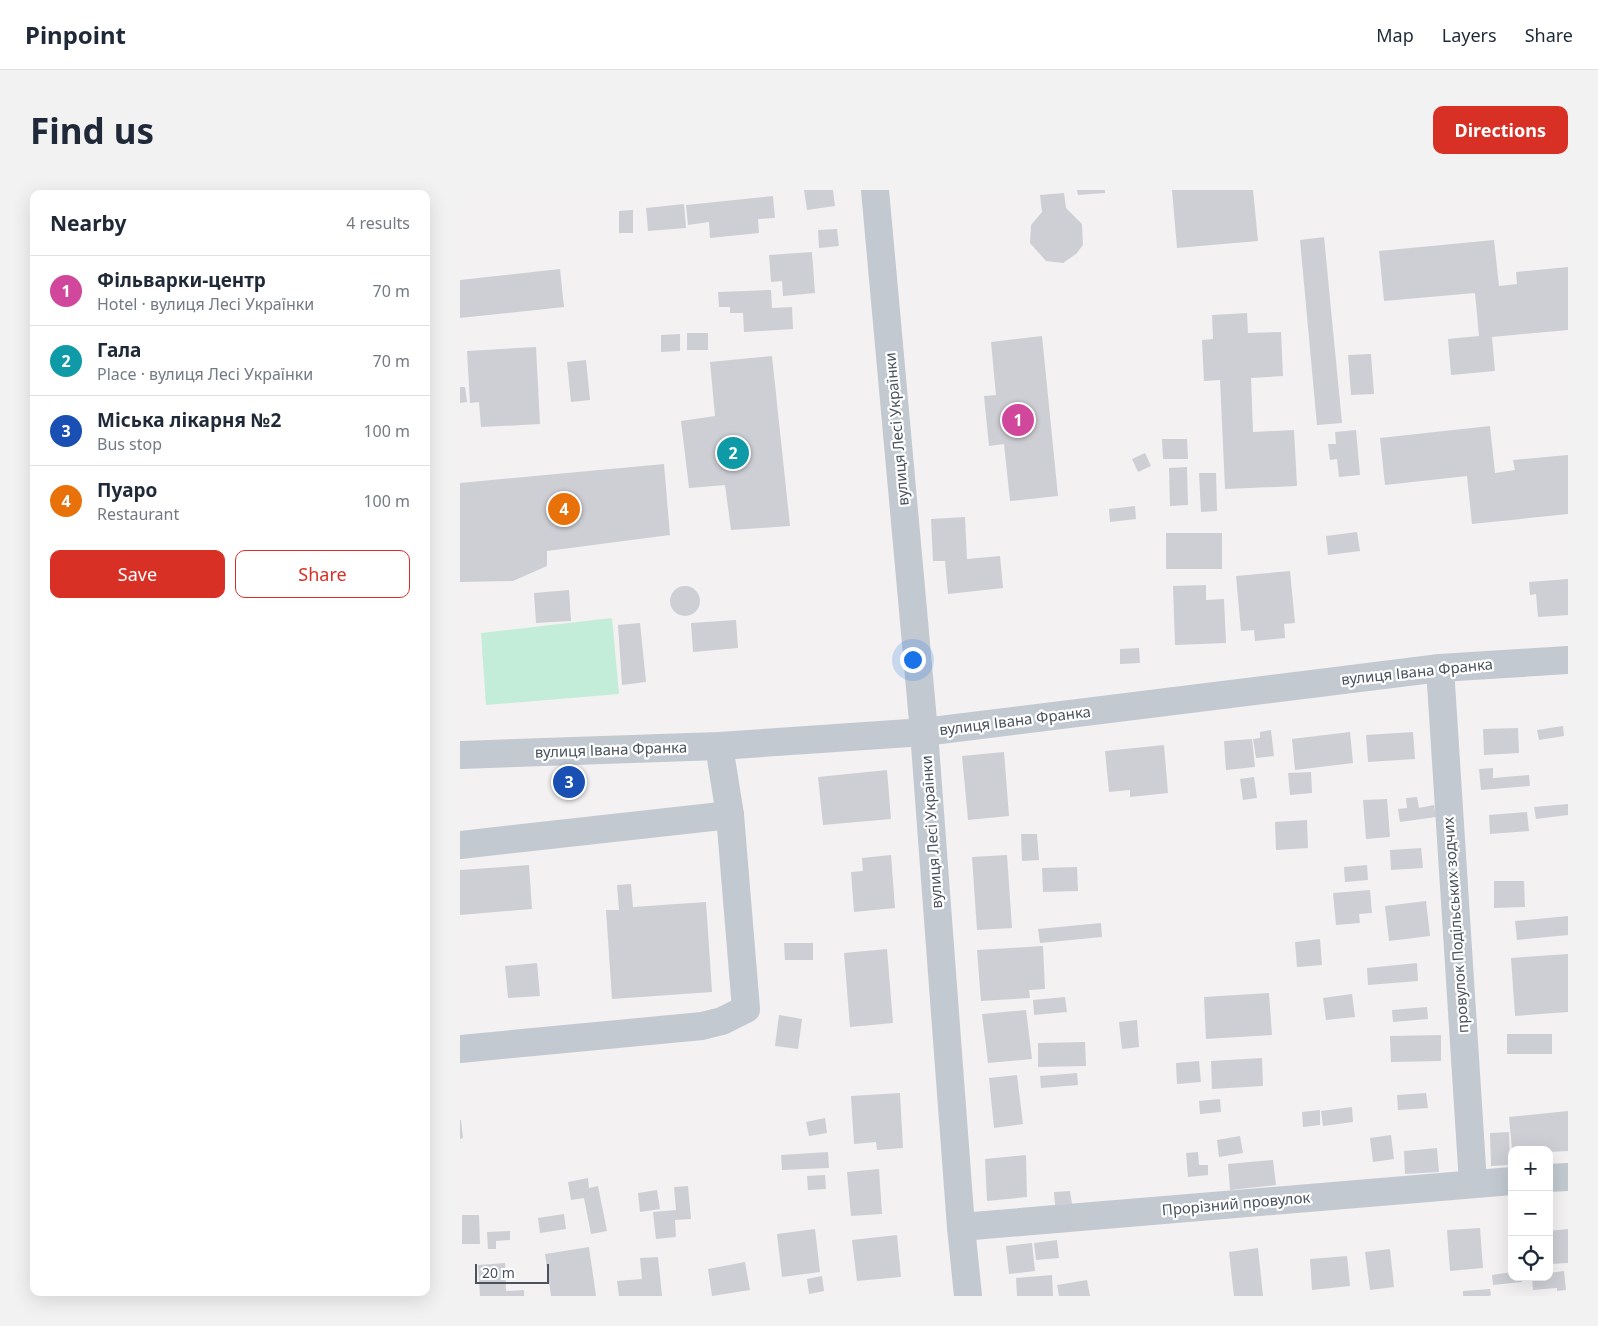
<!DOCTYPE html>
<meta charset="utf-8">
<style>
body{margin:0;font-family:"Noto Sans",sans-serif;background:#f2f2f3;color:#1f2937}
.controls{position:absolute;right:15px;bottom:15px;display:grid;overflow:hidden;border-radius:10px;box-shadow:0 5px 20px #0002}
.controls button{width:45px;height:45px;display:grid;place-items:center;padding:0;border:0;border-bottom:1px solid #e0e1e3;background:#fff;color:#1f2937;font:25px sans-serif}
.scale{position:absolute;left:15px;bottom:12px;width:74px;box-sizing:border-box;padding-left:5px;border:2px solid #4a525d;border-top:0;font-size:14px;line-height:18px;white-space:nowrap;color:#4a525d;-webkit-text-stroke:4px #fff;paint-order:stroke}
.you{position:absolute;left:452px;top:469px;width:18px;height:18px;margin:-12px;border:4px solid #fff;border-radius:50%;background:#1a73e8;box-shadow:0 0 0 8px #1a73e833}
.badge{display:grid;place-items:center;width:32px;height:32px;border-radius:50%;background:#d93025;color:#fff;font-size:16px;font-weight:700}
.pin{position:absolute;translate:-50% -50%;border:2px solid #fff;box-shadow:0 1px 5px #0006}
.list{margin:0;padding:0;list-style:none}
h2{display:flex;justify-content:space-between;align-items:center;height:65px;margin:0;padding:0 20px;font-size:21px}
h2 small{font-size:16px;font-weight:400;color:#747a83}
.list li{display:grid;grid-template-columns:32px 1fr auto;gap:15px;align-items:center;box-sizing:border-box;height:70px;padding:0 20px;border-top:1px solid #e0e1e3}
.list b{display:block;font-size:19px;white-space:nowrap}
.list p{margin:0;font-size:16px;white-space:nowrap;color:#747a83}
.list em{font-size:16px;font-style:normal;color:#747a83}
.actions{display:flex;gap:10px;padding:15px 20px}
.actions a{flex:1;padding:11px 0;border:1px solid #d93025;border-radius:10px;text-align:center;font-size:18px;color:#d93025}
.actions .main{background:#d93025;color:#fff}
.icon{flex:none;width:28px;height:28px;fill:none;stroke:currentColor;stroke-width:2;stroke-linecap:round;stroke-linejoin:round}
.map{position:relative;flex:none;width:1108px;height:1106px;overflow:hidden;border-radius:10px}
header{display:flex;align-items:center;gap:30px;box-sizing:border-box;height:70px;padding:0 25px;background:#fff;border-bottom:1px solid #e0e1e3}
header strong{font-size:24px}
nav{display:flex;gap:28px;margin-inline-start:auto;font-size:18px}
.intro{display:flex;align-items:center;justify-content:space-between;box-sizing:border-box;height:120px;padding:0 30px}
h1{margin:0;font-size:35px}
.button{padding:12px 22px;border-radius:10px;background:#d93025;color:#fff;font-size:18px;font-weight:700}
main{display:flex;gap:30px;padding:0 30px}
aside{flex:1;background:#fff;border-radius:10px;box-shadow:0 5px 20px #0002}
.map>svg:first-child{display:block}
.green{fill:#c3edd8}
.building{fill:#cecfd5}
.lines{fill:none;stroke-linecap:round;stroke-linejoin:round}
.minor{stroke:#c2c9d1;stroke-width:28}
.labels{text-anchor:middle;stroke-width:4.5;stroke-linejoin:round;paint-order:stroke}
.street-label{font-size:15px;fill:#4a525d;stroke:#fff}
</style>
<header>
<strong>Pinpoint</strong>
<nav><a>Map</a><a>Layers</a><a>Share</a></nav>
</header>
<div class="intro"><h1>Find us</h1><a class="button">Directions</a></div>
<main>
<aside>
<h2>Nearby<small>4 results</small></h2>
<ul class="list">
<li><span class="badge" style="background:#d1479c">1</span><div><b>Фільварки-центр</b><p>Hotel · вулиця Лесі Українки</p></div><em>70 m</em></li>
<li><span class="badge" style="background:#0f9aa8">2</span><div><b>Гала</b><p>Place · вулиця Лесі Українки</p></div><em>70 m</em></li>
<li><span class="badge" style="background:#1a4fb4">3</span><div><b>Міська лікарня №2</b><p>Bus stop</p></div><em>100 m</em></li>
<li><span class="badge" style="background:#e8710a">4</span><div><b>Пуаро</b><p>Restaurant</p></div><em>100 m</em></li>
</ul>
<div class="actions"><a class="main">Save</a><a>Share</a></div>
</aside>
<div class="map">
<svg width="1108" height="1106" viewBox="0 0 1108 1106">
<rect width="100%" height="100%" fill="#f3f1f1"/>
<!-- green -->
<polygon class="green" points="152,428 159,504 26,515 21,443"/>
<!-- building -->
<g class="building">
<polygon points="344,0 373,0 375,16 347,20"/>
<polygon points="617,0 645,0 645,3 618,5"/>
<polygon points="712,0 793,0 798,51 717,58"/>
<polygon points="604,3 606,18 622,34 623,55 616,64 603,73 586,71 570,53 571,35 582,22 580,5"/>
<polygon points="313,6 315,28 298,29 299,43 250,48 249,32 228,35 226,15"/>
<polygon points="224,14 226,38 188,41 186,18"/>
<polygon points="173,20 173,43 159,43 159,21"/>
<polygon points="377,39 379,56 359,58 358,40"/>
<polygon points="864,47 882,233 857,235 840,50"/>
<polygon points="1034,50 1039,96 1057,94 1056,82 1108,77 1108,140 1032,147 1035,181 991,185 988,149 1019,146 1015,103 924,111 919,61"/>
<polygon points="352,62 355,103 323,106 322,91 311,92 309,65"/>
<polygon points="100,79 104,117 0,128 0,90"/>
<polygon points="311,100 312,118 332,117 333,139 284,142 283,123 270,123 270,117 259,117 258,102"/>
<polygon points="787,123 788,143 821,142 823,186 791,188 793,242 834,240 837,296 765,299 760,190 744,191 742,150 753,149 752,125"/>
<rect x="227" y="143" width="21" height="17"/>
<polygon points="220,144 220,161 201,162 201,145"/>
<polygon points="582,146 598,306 550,311 544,254 529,256 524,206 536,205 531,152"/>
<polygon points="76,157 80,234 21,237 19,212 10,213 7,161"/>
<polygon points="911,164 914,204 891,205 888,165"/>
<polygon points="312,166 330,336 271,340 265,295 229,298 221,231 255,226 250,172"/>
<polygon points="126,170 130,210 111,212 107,172"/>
<polygon points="0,197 5,197 7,212 0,213"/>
<polygon points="1030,236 1035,283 1055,280 1053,270 1108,265 1108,324 1012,334 1007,286 925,295 920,248"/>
<polygon points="896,240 900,285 879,287 877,269 870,270 868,254 876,254 875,242"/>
<polygon points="702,249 727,249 728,269 703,269"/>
<polygon points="685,263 691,276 678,282 672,269"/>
<polygon points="204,274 210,345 87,361 87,376 53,391 0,392 0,293"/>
<polygon points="727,277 728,315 710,316 709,278"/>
<polygon points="739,283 756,283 757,321 741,322"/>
<polygon points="675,316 676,329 650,332 649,319"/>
<polygon points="505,327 507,369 540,366 543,398 488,404 485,371 473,371 471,329"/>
<polygon points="897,342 900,361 868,365 866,346"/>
<rect x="706" y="343" width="56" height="36"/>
<polygon points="830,381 835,433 824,434 825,448 795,451 794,440 781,441 776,386"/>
<polygon points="1108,389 1108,425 1078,427 1076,404 1070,405 1069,392"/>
<polygon points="746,395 746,410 764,409 766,453 715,455 713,396"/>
<circle cx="225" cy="411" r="15"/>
<polygon points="109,400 111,431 76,433 74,403"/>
<polygon points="276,430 278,458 233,462 231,433"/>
<polygon points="180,433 186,492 162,495 158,435"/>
<polygon points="679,458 680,473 660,474 660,459"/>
<polygon points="1103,536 1104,546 1079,550 1077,540"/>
<polygon points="1058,538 1059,563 1024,565 1023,539"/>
<polygon points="811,540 814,566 796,568 793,549 800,548 800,542"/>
<polygon points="890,542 893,573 835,580 832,549"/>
<polygon points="953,542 955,569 908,572 906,545"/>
<polygon points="792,549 795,577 766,580 764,551"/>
<polygon points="704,555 708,603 670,607 670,600 649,602 645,561"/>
<polygon points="544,562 549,626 508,630 502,566"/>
<polygon points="1033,578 1033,588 1069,585 1070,596 1021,600 1019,579"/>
<polygon points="427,580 431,629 363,635 358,587"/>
<polygon points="851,582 852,603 830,605 828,583"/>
<polygon points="794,587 797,608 783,610 780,589"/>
<polygon points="957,607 959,618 974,615 976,627 940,632 938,619 947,618 946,608"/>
<polygon points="927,609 930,647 906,649 903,610"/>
<polygon points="1108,614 1108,625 1076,629 1074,617"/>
<polygon points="1067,622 1069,641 1030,644 1029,625"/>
<polygon points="847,630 848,658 816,660 815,632"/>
<polygon points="561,644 577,644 579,670 562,671"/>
<polygon points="961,658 963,678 931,680 930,660"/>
<polygon points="431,665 435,718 394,722 391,682 403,681 402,668"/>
<polygon points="547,665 552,738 517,740 512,667"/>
<polygon points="69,675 72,719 0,725 0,680"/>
<polygon points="907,675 908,690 885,692 884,677"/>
<polygon points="617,677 618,701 583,702 582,678"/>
<polygon points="1034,691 1064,691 1065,717 1034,718"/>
<polygon points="171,694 173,717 246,712 252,802 152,809 146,720 159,720 157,695"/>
<polygon points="910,700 912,723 899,724 900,733 876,735 873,703"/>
<polygon points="966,711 970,746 929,751 925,716"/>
<polygon points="1108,726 1108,745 1057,750 1055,731"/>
<polygon points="641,733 642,747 580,753 578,739"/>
<polygon points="860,749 862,775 837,777 835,752"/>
<polygon points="324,753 353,753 353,770 325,770"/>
<polygon points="583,756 585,799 569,800 570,808 521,811 517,760"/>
<polygon points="427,759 433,833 390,837 384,763"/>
<polygon points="1108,764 1108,822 1055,826 1051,768"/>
<polygon points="77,773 80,806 48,808 45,776"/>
<polygon points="957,773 958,791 908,795 907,778"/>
<polygon points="809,803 812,845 746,849 744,807"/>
<polygon points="892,804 895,827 866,830 863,808"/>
<polygon points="605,807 607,822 574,825 573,810"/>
<polygon points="967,817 968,829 933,832 932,820"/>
<polygon points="566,820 572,869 528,873 522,824"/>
<polygon points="319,825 342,829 338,859 315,856"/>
<polygon points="677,830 679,857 662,859 659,832"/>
<rect x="1047" y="844" width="45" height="20"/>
<polygon points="981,845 981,871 931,872 930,846"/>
<polygon points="625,852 626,876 578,877 578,853"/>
<polygon points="802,868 803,896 752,899 751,871"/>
<polygon points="739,871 741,892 717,894 716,873"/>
<polygon points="617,883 618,895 581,898 580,886"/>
<polygon points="557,885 563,934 534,938 529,888"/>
<polygon points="440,903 443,958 417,960 416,952 394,954 391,906"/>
<polygon points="966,903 968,918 938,920 937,905"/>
<polygon points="760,909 761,922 740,924 739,911"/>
<polygon points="892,917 893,932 863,936 861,921"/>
<polygon points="860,920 860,935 843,937 842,922"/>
<polygon points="1108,921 1108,961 1089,962 1089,960 1052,960 1049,927"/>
<polygon points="365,928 367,943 349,946 346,932"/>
<polygon points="0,930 1,930 3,948 0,949"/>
<polygon points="1049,942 1050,975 1031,976 1030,943"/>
<polygon points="931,945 934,969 913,972 910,948"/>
<polygon points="780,946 783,963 759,967 757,950"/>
<polygon points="977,958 979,982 945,984 944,961"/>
<polygon points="368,962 369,978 322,980 321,965"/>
<polygon points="738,962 739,975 748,975 748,985 728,987 726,963"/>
<polygon points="566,965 567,1007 527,1011 525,969"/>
<polygon points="813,970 816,995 770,1000 768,974"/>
<polygon points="419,979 422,1024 391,1026 387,982"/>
<polygon points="365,985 366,999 348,1000 347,986"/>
<polygon points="128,988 129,998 138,996 147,1041 131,1044 124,1008 111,1010 108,992"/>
<polygon points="228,996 231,1029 215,1030 216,1047 196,1049 193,1022 216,1020 214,997"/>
<polygon points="197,1000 200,1019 180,1022 178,1003"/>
<polygon points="610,1001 612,1014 595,1015 594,1002"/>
<polygon points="104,1024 106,1039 80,1043 78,1028"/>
<polygon points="2,1025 19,1025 20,1054 2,1054"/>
<polygon points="1020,1038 1023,1078 990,1081 987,1040"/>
<polygon points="355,1039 360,1082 322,1087 317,1044"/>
<polygon points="1108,1039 1108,1073 1089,1074 1089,1041"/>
<polygon points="50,1041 50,1050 36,1051 36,1059 28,1059 27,1042"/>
<polygon points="437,1045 441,1087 397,1091 392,1050"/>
<polygon points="597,1050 599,1068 576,1070 574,1053"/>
<polygon points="572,1053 575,1081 549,1084 546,1056"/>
<polygon points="129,1057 136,1106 91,1106 85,1064"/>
<polygon points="798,1058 803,1106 774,1106 769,1062"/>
<polygon points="930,1059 934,1097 910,1100 905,1062"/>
<polygon points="887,1066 890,1096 852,1100 850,1069"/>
<polygon points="198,1067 202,1106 159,1106 157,1091 182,1089 180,1068"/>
<polygon points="285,1072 290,1100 252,1106 248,1079"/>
<polygon points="45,1073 46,1101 64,1100 64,1106 20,1106 18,1075"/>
<polygon points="1104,1081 1106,1100 1097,1101 1097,1098 1073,1100 1072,1087 1089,1087 1089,1083"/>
<polygon points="1052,1082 1052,1087 1062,1087 1062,1092 1033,1095 1032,1085"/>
<polygon points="592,1085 593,1106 557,1106 556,1088"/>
<polygon points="362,1086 364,1101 349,1104 347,1089"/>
<polygon points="627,1090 630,1106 599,1106 597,1095"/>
<polygon points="1030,1099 1031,1105 1029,1106 1003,1106 1003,1101"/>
</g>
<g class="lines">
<!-- minor -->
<g class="minor">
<polyline points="415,0 464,542 501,1037 508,1106"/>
<polyline points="980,478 1013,993"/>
<polyline points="0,565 259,556 464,542 980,478 1108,470"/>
<polyline points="0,655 270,625"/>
<polyline points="0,859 242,836 262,831 286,819 270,625 259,556"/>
<polyline points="1089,988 1108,987"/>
<polyline points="501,1037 1052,991"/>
</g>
</g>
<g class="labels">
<!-- street labels -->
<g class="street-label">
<text transform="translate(437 239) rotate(-95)" y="5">вулиця Лесі Українки</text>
<text transform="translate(957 482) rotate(-6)" y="5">вулиця Івана Франка</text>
<text transform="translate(555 531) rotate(-7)" y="5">вулиця Івана Франка</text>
<text transform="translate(151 560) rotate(-2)" y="5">вулиця Івана Франка</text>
<text transform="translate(472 642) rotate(-94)" y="5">вулиця Лесі Українки</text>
<text transform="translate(996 735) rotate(-94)" y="5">провулок Подільських зодчих</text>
<text transform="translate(776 1014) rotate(-5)" y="5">Прорізний провулок</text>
</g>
</g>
</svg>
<div class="controls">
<button>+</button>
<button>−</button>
<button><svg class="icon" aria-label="locate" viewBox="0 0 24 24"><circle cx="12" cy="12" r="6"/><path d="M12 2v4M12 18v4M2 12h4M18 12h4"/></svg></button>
</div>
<div class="scale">20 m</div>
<div class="you"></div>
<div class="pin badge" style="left:558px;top:230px;background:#d1479c">1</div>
<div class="pin badge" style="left:273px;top:263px;background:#0f9aa8">2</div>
<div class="pin badge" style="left:109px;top:592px;background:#1a4fb4">3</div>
<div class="pin badge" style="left:104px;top:319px;background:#e8710a">4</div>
</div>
</main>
